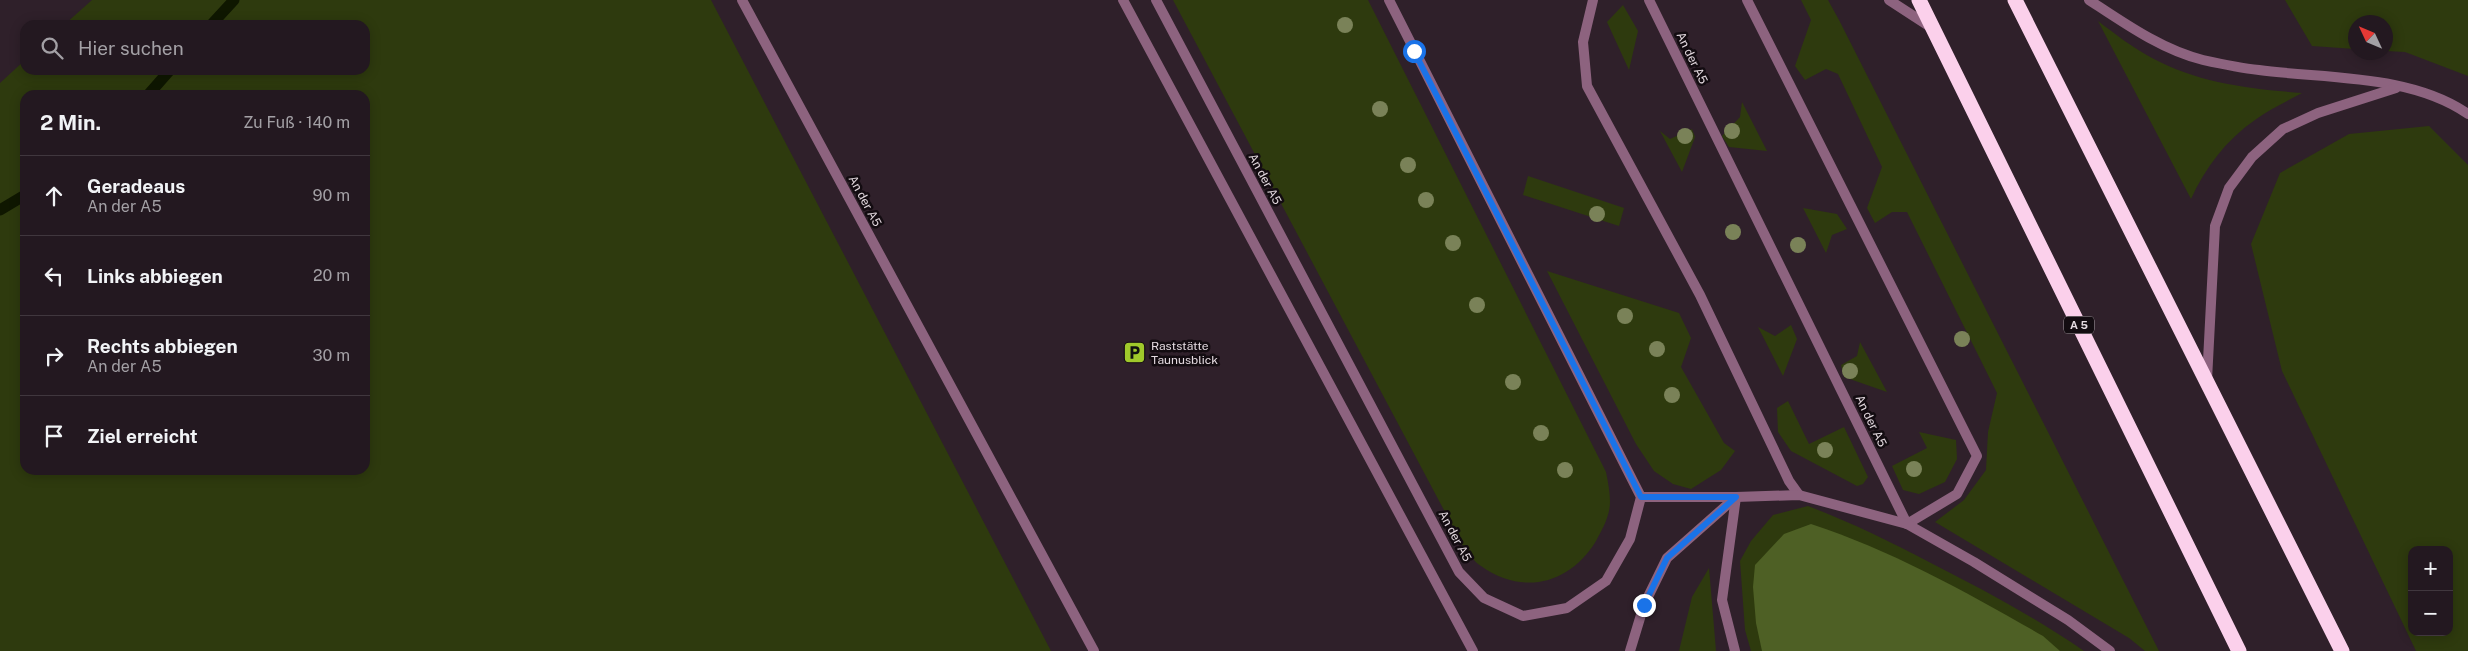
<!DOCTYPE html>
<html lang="de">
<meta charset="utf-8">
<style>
body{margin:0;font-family:"Public Sans",sans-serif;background:#2b2129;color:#f1f3f6}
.controls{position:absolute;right:15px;bottom:15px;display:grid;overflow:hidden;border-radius:10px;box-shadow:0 2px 12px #0003}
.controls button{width:45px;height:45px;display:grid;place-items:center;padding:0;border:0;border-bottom:1px solid #40373e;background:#231820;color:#f1f3f6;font:25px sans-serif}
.compass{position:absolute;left:2348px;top:15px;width:45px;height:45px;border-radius:50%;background:#231820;box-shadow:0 2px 12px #0003;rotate:314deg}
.stop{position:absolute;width:15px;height:15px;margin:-11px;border:4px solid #1a73e8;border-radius:50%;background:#fff}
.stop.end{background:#1a73e8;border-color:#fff;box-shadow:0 1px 5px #0008}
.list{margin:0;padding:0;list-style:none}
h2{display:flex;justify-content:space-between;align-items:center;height:65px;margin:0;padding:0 20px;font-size:21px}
h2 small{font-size:16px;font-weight:400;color:#a3a0a5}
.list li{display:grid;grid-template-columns:32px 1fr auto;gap:15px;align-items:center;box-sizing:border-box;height:80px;padding:0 20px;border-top:1px solid #40373e}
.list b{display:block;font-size:19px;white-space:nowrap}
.list p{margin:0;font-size:16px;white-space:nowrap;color:#a3a0a5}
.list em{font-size:16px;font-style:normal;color:#a3a0a5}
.icon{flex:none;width:28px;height:28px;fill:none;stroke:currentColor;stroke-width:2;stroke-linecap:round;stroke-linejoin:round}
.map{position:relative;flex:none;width:2468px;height:651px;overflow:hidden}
.search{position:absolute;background:#231820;box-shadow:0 2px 12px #0003;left:20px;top:20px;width:350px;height:55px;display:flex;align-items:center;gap:12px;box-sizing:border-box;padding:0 18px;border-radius:15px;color:#a3a0a5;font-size:19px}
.panel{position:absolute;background:#231820;box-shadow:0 2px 12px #0003;left:20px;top:90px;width:350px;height:385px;border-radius:15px}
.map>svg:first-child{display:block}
.green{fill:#2e3a0e;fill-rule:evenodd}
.forest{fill:#4e6025}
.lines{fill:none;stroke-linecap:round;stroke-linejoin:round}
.stream{stroke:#0f1700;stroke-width:11}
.lane{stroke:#8d637f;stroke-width:10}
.highway{stroke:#fbd0eb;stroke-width:15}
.tree{fill:#7a8258}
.route{stroke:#1a73e8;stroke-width:6}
.labels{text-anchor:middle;stroke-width:5;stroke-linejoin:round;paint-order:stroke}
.shield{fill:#130c11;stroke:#a69da3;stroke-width:1}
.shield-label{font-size:11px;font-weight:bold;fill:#e5dbe1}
.street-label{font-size:12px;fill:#e5dbe1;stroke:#130c11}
.poi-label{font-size:12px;fill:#e5dbe1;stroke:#130c11;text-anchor:start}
</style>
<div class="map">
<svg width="2468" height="651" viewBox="0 0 2468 651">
<rect width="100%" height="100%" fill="#2f202a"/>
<!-- green -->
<g class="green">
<path d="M92 0H711L1051 651H0V83L25 60V70H365V25H64ZM25 95H365V470H25Z"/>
<path d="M1173 0H1368L1606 472C1608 482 1610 492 1610 502 1610 516 1602 530 1596 541 1570 584 1523 596 1481 566 1474 562 1469 553 1463 546Z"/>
<polygon points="1801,0 1828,0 1839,20 2159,651 2145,651 2129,638 1935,522 1964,500 1986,470 1988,432 1997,393 1907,212 1892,212 1875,223 1867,208 1882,167 1838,74 1826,69 1805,80 1795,66 1811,20"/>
<polygon points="2285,0 2468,0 2468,76 2405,52 2386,51 2386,22 2356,22 2355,49 2312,46"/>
<polygon points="1623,5 1638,31 1629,70 1607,22"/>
<path d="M2098 21C2115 34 2133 48 2152 58 2198 83 2250 89 2302 93 2286 102 2270 109 2255 120 2226 140 2205 168 2191 199Z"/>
<polygon points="1742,102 1767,151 1729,147 1722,136 1740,117"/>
<path d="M2429 126 2468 165V651H2416L2282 371 2251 244 2280 173 2349 134ZM2412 550H2449V632H2412Z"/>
<polygon points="1692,129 1695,137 1682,172 1660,131 1670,139"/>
<polygon points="1528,176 1624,208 1619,226 1523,195"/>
<polygon points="1803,208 1837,214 1847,229 1832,235 1826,253"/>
<polygon points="1547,271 1679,313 1691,338 1681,367 1724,443 1735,451 1721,470 1691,489 1673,484 1654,471 1636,444"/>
<polygon points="1791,325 1797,339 1783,376 1758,327 1775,336"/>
<polygon points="1860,342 1887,392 1844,377 1841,365 1857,356"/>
<polygon points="1788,401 1809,444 1844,427 1868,477 1863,484 1857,486 1791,451 1778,432 1777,408"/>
<polygon points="1919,432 1956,440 1957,459 1945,482 1919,494 1903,490 1892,466 1927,448"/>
<path d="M1808 506C1850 522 1889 541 1929 562 1982 589 2035 617 2084 651H1751L1745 630 1740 561 1751 541 1773 515Z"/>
<polygon points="1709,568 1716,651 1679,651 1692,597"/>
</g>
<!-- forest -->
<path class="forest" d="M1811 524C1893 551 1968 593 2043 636L2060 651H1762L1756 623 1753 587 1755 565 1784 534Z"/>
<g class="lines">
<!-- stream -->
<g class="stream">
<polyline points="211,25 234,0"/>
<polyline points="148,95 170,70"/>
<polyline points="0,210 25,195"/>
</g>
<!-- lane -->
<g class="lane">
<polyline points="742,0 1094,651"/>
<polyline points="1123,0 1473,651"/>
<polyline points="1156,0 1459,572 1484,598 1523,616 1567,608 1606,581 1630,539 1641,497 1389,0"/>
<polyline points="1593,0 1583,42 1587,86 1700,295 1789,481 1799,495"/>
<polyline points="1649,0 1907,524"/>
<polyline points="1747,0 1977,456 1957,494 1907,524"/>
<polyline points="1889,0 1932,28"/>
<path d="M2089 0C2124 23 2162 50 2203 60 2221 64 2240 68 2259 70 2325 79 2411 74 2468 114"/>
<polyline points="2207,380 2215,226 2229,188 2252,157 2283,129 2318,113 2396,88"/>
<polyline points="1641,497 1736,497 1722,600 1735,651"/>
<polyline points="1630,651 1644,605 1667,558 1736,497 1799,495 1907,524 1974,562 2068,620 2110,651"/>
</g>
<!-- highway -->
<g class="highway">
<polyline points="1919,0 2239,651"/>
<polyline points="2015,0 2342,651"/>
</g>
</g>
<!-- trees -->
<g class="tree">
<circle cx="1345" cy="25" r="8"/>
<circle cx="1380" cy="109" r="8"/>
<circle cx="1732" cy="131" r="8"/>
<circle cx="1685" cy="136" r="8"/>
<circle cx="1408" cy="165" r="8"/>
<circle cx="1426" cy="200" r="8"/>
<circle cx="1597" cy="214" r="8"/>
<circle cx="1733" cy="232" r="8"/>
<circle cx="1453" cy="243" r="8"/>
<circle cx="1798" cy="245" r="8"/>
<circle cx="1477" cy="305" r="8"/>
<circle cx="1625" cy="316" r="8"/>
<circle cx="1962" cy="339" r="8"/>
<circle cx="1657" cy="349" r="8"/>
<circle cx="1850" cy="371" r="8"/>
<circle cx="1513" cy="382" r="8"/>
<circle cx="1672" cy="395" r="8"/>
<circle cx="1541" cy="433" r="8"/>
<circle cx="1825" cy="450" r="8"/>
<circle cx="1914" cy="469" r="8"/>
<circle cx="1565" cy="470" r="8"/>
</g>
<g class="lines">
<!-- route -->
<polyline class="route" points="1414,51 1641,497 1736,497 1667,558 1644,605"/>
</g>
<!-- icons -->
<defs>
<symbol id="parking-square" viewBox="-11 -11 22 22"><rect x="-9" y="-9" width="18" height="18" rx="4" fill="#a0c92b" stroke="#130c11"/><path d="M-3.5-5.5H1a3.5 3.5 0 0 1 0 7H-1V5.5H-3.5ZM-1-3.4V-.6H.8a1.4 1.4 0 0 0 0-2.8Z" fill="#111"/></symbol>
</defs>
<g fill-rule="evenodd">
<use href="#parking-square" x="1122" y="340" width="25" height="25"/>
</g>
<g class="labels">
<!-- shield labels -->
<rect class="shield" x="2064" y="316.5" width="30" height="17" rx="4"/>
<g class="shield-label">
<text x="2079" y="329">A 5</text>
</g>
<!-- street labels -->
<g class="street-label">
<text transform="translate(1692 58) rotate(64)" y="4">An der A5</text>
<text transform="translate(1265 179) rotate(62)" y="4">An der A5</text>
<text transform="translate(865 201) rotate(62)" y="4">An der A5</text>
<text transform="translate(1871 421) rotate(64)" y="4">An der A5</text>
<text transform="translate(1455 536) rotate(62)" y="4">An der A5</text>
</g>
<!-- poi labels -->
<g class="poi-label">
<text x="1151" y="350">Raststätte<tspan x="1151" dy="14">Taunusblick</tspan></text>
</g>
</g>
</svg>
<div class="controls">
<button>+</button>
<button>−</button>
</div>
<svg class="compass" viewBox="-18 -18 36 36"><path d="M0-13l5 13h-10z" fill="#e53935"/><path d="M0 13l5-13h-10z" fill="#a3a0a5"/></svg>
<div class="stop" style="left:1414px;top:51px"></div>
<div class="stop end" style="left:1644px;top:605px"></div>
<div class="search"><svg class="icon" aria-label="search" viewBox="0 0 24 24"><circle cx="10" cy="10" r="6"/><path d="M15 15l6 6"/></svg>Hier suchen</div>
<section class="panel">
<h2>2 Min.<small>Zu Fuß · 140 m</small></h2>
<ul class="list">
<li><svg class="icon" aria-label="ahead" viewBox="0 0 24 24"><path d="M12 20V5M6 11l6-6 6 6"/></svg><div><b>Geradeaus</b><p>An der A5</p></div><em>90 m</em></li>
<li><svg class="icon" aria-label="left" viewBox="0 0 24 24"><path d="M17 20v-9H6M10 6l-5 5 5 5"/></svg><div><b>Links abbiegen</b></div><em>20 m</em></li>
<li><svg class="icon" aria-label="right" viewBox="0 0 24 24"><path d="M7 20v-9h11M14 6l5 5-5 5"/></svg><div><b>Rechts abbiegen</b><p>An der A5</p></div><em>30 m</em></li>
<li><svg class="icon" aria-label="arrive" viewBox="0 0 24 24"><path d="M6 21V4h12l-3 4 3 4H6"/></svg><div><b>Ziel erreicht</b></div></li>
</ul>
</section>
</div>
